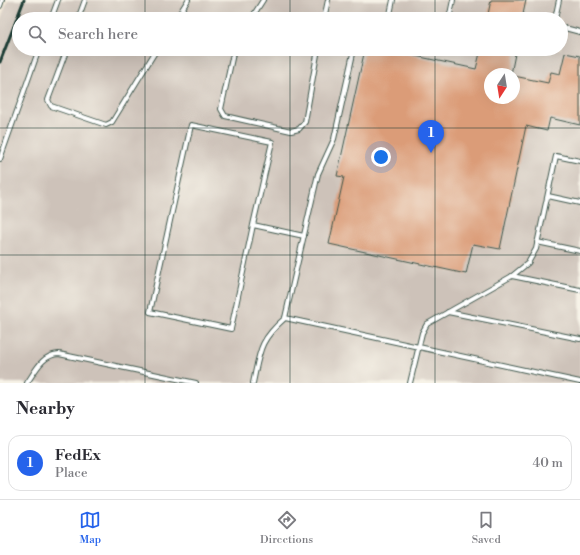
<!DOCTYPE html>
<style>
body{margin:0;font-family:"Libre Bodoni",serif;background:#f7f7f7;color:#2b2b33}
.compass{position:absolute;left:484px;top:68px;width:36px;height:36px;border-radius:50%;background:#fff;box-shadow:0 4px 16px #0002;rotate:192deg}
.you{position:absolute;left:381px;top:157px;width:14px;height:14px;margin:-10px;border:3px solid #fff;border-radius:50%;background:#1a73e8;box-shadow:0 0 0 6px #1a73e833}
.badge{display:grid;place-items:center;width:26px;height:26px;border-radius:50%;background:#2563eb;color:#fff;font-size:13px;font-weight:700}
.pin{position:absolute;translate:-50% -33px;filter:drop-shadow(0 1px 2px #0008)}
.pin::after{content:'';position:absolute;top:21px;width:14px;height:12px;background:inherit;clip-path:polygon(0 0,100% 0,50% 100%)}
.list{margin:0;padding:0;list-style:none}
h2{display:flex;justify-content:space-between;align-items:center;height:52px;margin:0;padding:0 16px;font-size:17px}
h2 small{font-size:13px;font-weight:400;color:#7c7c81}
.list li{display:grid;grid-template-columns:26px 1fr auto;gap:12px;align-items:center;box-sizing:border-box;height:56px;margin:0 8px 8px;padding:0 8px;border:1px solid #e1e1e2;border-radius:12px}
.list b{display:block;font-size:15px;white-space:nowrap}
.list p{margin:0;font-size:13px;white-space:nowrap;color:#7c7c81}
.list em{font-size:13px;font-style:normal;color:#7c7c81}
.icon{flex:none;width:22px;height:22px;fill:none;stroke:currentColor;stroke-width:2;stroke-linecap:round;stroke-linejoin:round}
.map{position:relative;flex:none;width:580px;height:383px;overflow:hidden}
.search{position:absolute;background:#fff;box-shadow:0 4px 16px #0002;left:12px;right:12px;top:12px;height:44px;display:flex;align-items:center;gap:10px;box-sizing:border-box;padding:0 14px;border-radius:22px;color:#7c7c81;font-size:15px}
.sheet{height:116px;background:#fff}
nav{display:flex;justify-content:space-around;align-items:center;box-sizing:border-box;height:56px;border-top:1px solid #e1e1e2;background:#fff;font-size:11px;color:#7c7c81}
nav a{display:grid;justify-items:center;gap:2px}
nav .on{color:#2563eb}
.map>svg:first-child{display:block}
.industrial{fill:#cdc2b9;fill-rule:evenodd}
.building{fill:#db9c78}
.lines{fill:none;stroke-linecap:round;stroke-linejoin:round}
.lane-casing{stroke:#3f574c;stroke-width:6}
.lane{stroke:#fff;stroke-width:4}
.rail{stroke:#1f3d34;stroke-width:3}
.grid{fill:none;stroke:#1f3d34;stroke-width:1;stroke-opacity:0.55}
</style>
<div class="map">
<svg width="580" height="383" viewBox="0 0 580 383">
<rect width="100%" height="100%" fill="#f7f3e8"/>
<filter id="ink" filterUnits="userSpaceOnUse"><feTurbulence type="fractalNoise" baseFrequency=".025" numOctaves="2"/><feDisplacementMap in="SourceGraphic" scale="8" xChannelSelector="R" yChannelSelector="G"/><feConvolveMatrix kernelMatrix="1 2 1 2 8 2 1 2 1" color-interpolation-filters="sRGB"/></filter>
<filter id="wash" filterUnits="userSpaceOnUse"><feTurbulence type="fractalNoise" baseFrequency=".012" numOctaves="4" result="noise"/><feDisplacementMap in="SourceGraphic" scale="16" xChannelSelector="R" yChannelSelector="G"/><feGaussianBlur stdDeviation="0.9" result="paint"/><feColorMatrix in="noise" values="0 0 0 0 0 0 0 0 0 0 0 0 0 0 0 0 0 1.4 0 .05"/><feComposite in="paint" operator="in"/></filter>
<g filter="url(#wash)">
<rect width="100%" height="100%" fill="#f5e9d5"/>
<!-- industrial -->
<path class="industrial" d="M8 0H580V383H0V21ZM19 19H561V49H19ZM490 74H514V98H490Z"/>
<g id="blocks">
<!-- building -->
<g class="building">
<polygon points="491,0 526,0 522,19 487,19"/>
<polygon points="365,49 383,49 476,69 481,49 516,49 511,74 490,74 490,98 514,98 514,76 548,83 551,72 560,74 565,53 580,56 580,125 550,118 547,131 526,126 500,249 473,244 466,274 329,244 344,177 337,176"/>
</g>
</g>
</g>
<g filter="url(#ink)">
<use href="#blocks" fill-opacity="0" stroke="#3f574c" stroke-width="1"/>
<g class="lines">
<defs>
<g id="lane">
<polyline points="0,6 2,0"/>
<polyline points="51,19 58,0"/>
<polyline points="78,19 85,0"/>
<polyline points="176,19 188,0"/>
<polyline points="251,19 263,0"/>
<polyline points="324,19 328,0"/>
<polyline points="389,19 393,0"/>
<polyline points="449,19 453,0"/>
<polyline points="555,19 559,0"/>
<polyline points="561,27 580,32"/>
<polyline points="67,49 48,100 51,106 106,125 112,122 157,49"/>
<polyline points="234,49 221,109 225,116 291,131 299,129 305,122 318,49"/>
<polyline points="0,159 39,49"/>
<polyline points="548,196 580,203"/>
<polyline points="253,225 272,142 191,125 150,312 231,329 253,225 304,236"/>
<polyline points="537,242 580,251"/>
<polyline points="512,276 580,290"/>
<polyline points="448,312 580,339"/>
<polyline points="285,318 580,382"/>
<path d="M27 383C36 370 42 355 59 354L196 383"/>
<path d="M253 383C260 350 259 341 285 318L318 174 334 139 354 49"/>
<polyline points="410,383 422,333 427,324 512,276 528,263 536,249 556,156 580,161"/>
</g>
</defs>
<!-- lane casing -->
<use href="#lane" class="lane-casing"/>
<!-- lane -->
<use href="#lane" class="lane"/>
<!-- rail -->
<polyline class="rail" points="0,62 24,0"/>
</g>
</g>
<!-- grid -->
<path class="grid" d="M145 0V19M290 0V19M435 0V19M145 49V383M290 49V383M435 49V383M0 128H580M0 255H580"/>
</svg>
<svg class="compass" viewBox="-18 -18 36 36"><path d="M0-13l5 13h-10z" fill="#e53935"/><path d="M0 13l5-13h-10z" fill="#7c7c81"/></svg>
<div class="you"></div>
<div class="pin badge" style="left:431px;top:153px">1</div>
<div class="search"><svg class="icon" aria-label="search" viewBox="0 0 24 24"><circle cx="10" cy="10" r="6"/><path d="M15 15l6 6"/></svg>Search here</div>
</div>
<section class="sheet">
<h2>Nearby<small></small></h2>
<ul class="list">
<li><span class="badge">1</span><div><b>FedEx</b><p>Place</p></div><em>40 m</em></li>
</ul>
</section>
<nav>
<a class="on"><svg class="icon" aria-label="map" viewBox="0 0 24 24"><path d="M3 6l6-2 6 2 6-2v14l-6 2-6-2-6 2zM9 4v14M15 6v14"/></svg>Map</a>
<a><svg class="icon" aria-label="directions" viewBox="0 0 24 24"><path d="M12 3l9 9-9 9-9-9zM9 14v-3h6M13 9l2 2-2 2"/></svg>Directions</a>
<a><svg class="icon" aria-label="saved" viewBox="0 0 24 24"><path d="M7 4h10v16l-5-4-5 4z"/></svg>Saved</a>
</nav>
